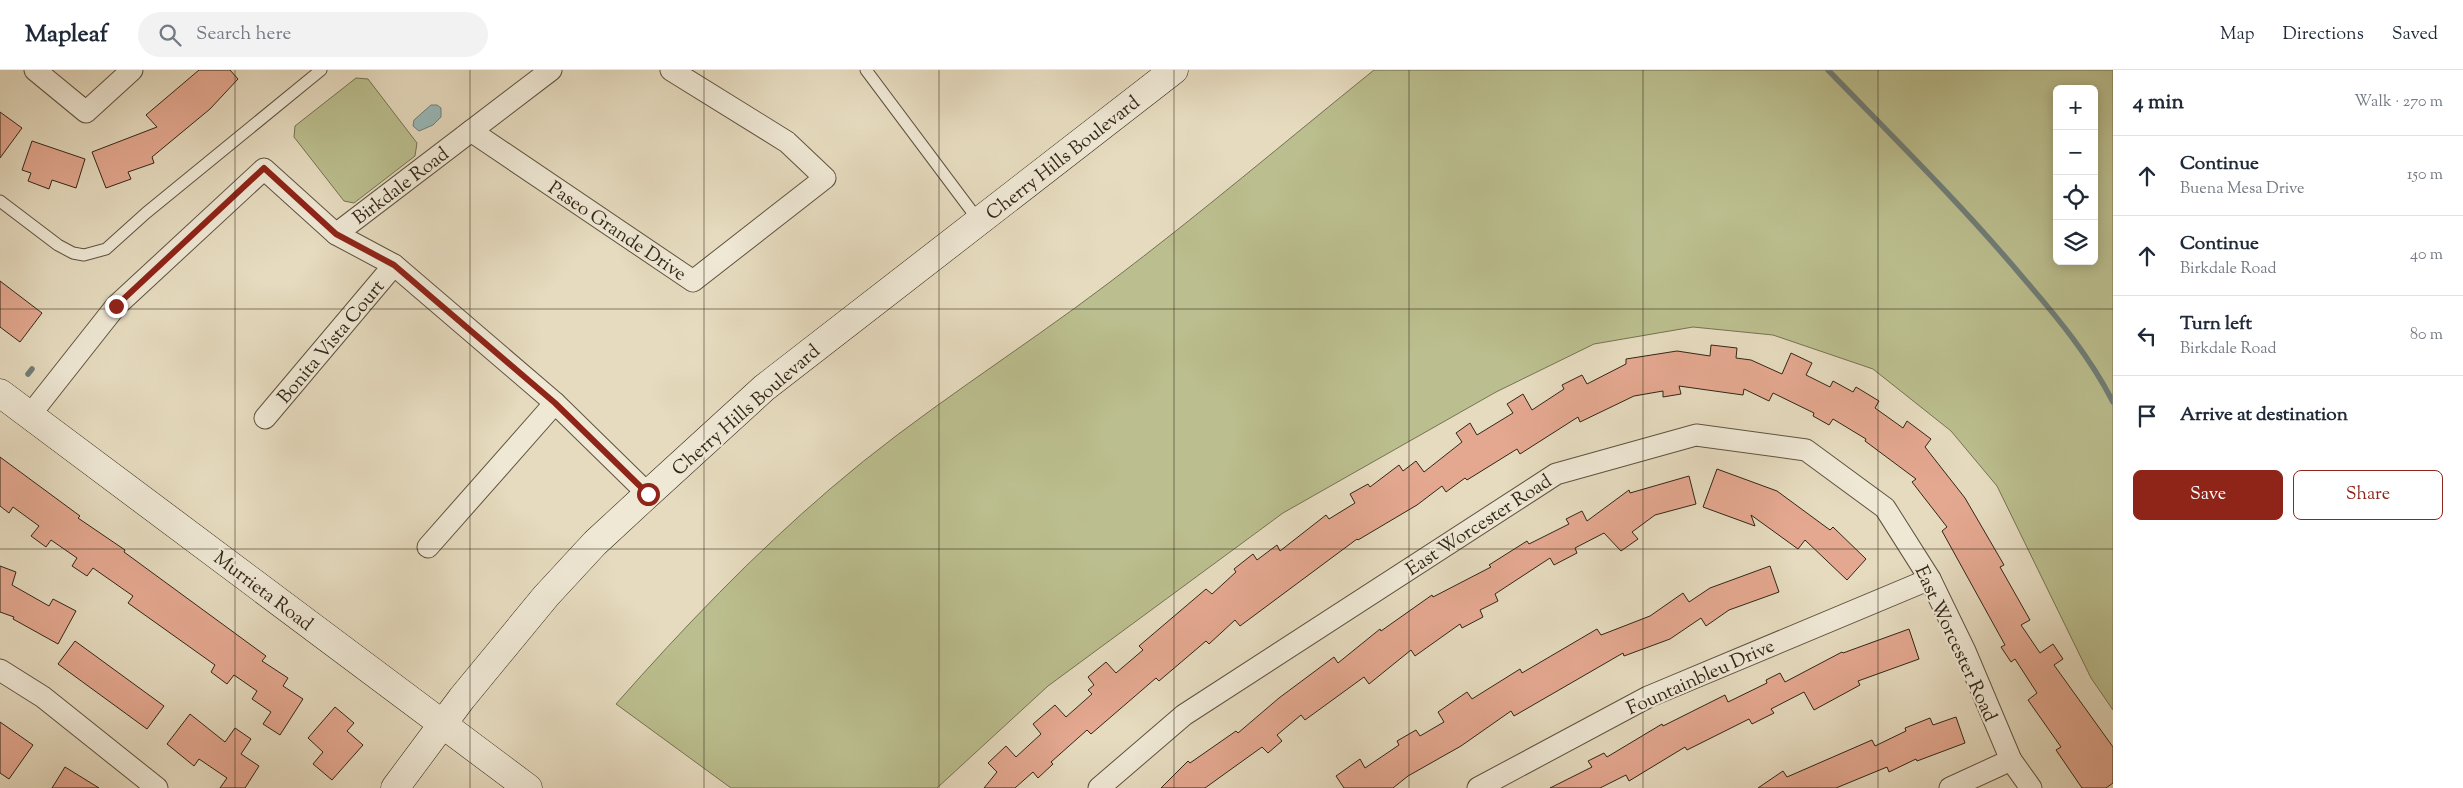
<!DOCTYPE html>
<meta charset="utf-8">
<style>
body{margin:0;font-family:"Sorts Mill Goudy",serif;background:#f2f2f3;color:#1f2937}
.controls{position:absolute;right:15px;top:15px;display:grid;overflow:hidden;border-radius:8px;box-shadow:0 2px 12px #0003}
.controls button{width:45px;height:45px;display:grid;place-items:center;padding:0;border:0;border-bottom:1px solid #e0e1e3;background:#fff;color:#1f2937;font:25px sans-serif}
.stop{position:absolute;width:15px;height:15px;margin:-11px;border:4px solid #8f2418;border-radius:50%;background:#fff}
.stop.end{background:#8f2418;border-color:#fff;box-shadow:0 1px 5px #0008}
.list{margin:0;padding:0;list-style:none}
h2{display:flex;justify-content:space-between;align-items:center;height:65px;margin:0;padding:0 20px;font-size:21px}
h2 small{font-size:16px;font-weight:400;color:#747a83}
.list li{display:grid;grid-template-columns:32px 1fr auto;gap:15px;align-items:center;box-sizing:border-box;height:80px;padding:0 20px;border-top:1px solid #e0e1e3}
.list b{display:block;font-size:19px;white-space:nowrap}
.list p{margin:0;font-size:16px;white-space:nowrap;color:#747a83}
.list em{font-size:16px;font-style:normal;color:#747a83}
.actions{display:flex;gap:10px;padding:15px 20px}
.actions a{flex:1;padding:11px 0;border:1px solid #8f2418;border-radius:8px;text-align:center;font-size:18px;color:#8f2418}
.actions .main{background:#8f2418;color:#fff}
.icon{flex:none;width:28px;height:28px;fill:none;stroke:currentColor;stroke-width:2;stroke-linecap:round;stroke-linejoin:round}
.map{position:relative;flex:none;width:2113px;height:718px;overflow:hidden}
header{display:flex;align-items:center;gap:30px;box-sizing:border-box;height:70px;padding:0 25px;background:#fff;border-bottom:1px solid #e0e1e3}
header strong{font-size:24px}
nav{display:flex;gap:28px;margin-inline-start:auto;font-size:18px}
.search{width:350px;height:45px;background:#f2f2f3;display:flex;align-items:center;gap:12px;box-sizing:border-box;padding:0 18px;border-radius:28px;color:#747a83;font-size:19px}
main{display:flex}
aside{flex:1;background:#fff}
.map>svg:first-child{display:block}
.green{fill:#bbbe8e;stroke:#767252;fill-rule:evenodd}
.water{fill:#99b9ba;stroke:#707e78}
.lines{fill:none;stroke-linecap:round;stroke-linejoin:round}
.stream{stroke:#707e78;stroke-width:5.5}
.building{fill:#e4a890;stroke:#322616}
.lane-casing{stroke:#5f5340;stroke-width:13}
.street-casing{stroke:#5f5340;stroke-width:23}
.secondary-casing{stroke:#322616;stroke-width:29}
.lane{stroke:#efe8d5;stroke-width:11}
.street{stroke:#efe8d5;stroke-width:21}
.secondary{stroke:#efe8d5;stroke-width:28}
.route{stroke:#8f2418;stroke-width:6}
.grid{fill:none;stroke:#322616;stroke-width:1;stroke-opacity:0.55}
.labels{text-anchor:middle;stroke-width:4.5;stroke-linejoin:round;paint-order:stroke}
.street-label{font-size:19px;fill:#322616;stroke:#efe8d5}
</style>
<header>
<strong>Mapleaf</strong>
<div class="search"><svg class="icon" aria-label="search" viewBox="0 0 24 24"><circle cx="10" cy="10" r="6"/><path d="M15 15l6 6"/></svg>Search here</div>
<nav><a>Map</a><a>Directions</a><a>Saved</a></nav>
</header>
<main>
<div class="map">
<svg width="2113" height="718" viewBox="0 0 2113 718">
<rect width="100%" height="100%" fill="#e6dbbf"/>
<filter id="stains"><feTurbulence type="fractalNoise" baseFrequency=".004" numOctaves="4"/><feColorMatrix values="0 0 0 0 .2 0 0 0 0 .09 0 0 0 0 .02 0 0 0 .5 -.17"/></filter>
<radialGradient id="worn" r=".72"><stop offset=".6" stop-color="#630" stop-opacity="0"/><stop offset="1" stop-color="#630" stop-opacity=".3"/></radialGradient>
<!-- green -->
<g class="green">
<path d="M1374 0H2113V640L2091 608 1997 416 1951 361 1873 299 1773 265 1693 257 1594 274 1496 322 1283 443 1048 616 937 718H731L616 634C683 558 753 485 830 419 918 343 1018 282 1110 212 1200 144 1286 71 1374 0ZM2057 19H2094V191H2057Z"/>
<polygon points="356,8 368,9 417,73 415,86 354,133 344,131 294,67 295,56"/>
</g>
<!-- water -->
<polygon class="water" points="431,35 437,35 441,38 441,47 433,55 419,61 413,56 414,50"/>
<g class="lines">
<!-- stream -->
<g class="stream">
<path d="M1828 0C1895 69 1963 136 2025 210 2058 248 2090 287 2113 332"/>
<polyline points="28,304 32,299"/>
</g>
</g>
<!-- building -->
<g class="building">
<polygon points="199,0 230,0 238,9 210,39 152,87 154,93 128,102 131,109 106,118 92,82 157,57 146,45"/>
<polygon points="0,42 22,58 0,88"/>
<polygon points="32,71 85,89 76,118 52,110 49,119 28,111 31,103 22,100"/>
<polygon points="0,211 42,243 20,272 0,257"/>
<polygon points="1711,275 1737,278 1736,288 1751,290 1782,304 1791,283 1812,293 1806,305 1830,317 1833,311 1853,322 1856,317 1879,331 1875,338 1903,358 1907,351 1931,369 1925,377 1965,428 2004,495 2000,497 2030,550 2021,555 2040,583 2053,574 2063,589 2054,595 2113,677 2113,713 2106,718 2082,718 2056,680 2061,677 2028,630 2037,623 2015,589 2011,592 2001,577 2005,575 1942,461 1947,457 1912,412 1916,409 1865,371 1866,369 1833,349 1829,355 1813,346 1814,343 1773,323 1769,331 1744,319 1743,325 1679,316 1681,324 1663,327 1663,321 1634,326 1580,352 1578,347 1520,384 1517,379 1467,410 1465,408 1446,422 1442,416 1417,435 1358,470 1357,469 1240,556 1235,550 1209,574 1206,571 1159,611 1156,608 1091,664 1087,660 1051,692 1053,694 1038,708 1033,702 1015,718 984,718 997,702 988,693 1006,676 1016,687 1041,664 1033,654 1055,635 1066,647 1092,624 1088,620 1094,615 1088,607 1106,592 1116,603 1143,580 1139,576 1206,519 1212,524 1236,502 1234,499 1253,484 1257,490 1277,475 1280,481 1326,445 1329,449 1355,433 1350,424 1368,414 1370,417 1399,395 1403,401 1416,391 1424,402 1462,372 1456,363 1470,353 1477,365 1513,343 1507,334 1523,324 1532,340 1564,319 1562,315 1582,305 1587,314 1626,294 1626,289 1677,281 1710,286"/>
<polygon points="0,387 80,446 78,448 125,480 124,482 266,586 262,591 288,608 283,616 303,629 280,665 263,654 271,642 252,629 257,621 234,605 227,614 211,602 215,595 128,533 133,526 93,498 87,506 72,496 77,488 51,470 46,477 31,466 39,456 13,437 9,443 0,436"/>
<polygon points="1717,399 1777,421 1830,460 1833,457 1866,489 1847,510 1805,470 1798,479 1751,445 1755,456 1703,437"/>
<polygon points="1689,406 1696,434 1655,445 1632,462 1638,469 1621,481 1604,463 1575,478 1577,483 1554,495 1550,488 1495,524 1498,531 1480,540 1483,547 1462,558 1460,554 1415,586 1411,580 1369,614 1364,607 1305,650 1301,645 1277,665 1282,671 1268,683 1262,677 1205,718 1161,718 1188,691 1190,693 1236,661 1238,663 1279,628 1334,587 1338,593 1380,559 1381,561 1432,525 1433,527 1491,497 1489,495 1527,471 1529,474 1569,454 1566,449 1582,441 1587,451 1629,420 1630,423"/>
<polygon points="0,496 16,502 12,515 49,536 53,529 76,541 58,574 13,549 14,547 0,542"/>
<polygon points="1770,496 1779,522 1729,540 1706,556 1701,548 1670,569 1624,586 1623,583 1514,646 1511,641 1461,676 1408,706 1393,718 1344,718 1336,706 1360,689 1365,698 1399,675 1397,671 1416,660 1420,666 1444,652 1438,642 1467,622 1472,629 1520,599 1522,603 1597,559 1601,565 1650,546 1683,523 1689,532 1710,518"/>
<polygon points="1909,559 1919,589 1858,611 1860,615 1814,640 1804,622 1771,639 1774,643 1752,654 1749,649 1687,680 1685,677 1629,711 1626,705 1600,718 1550,718 1592,697 1588,691 1604,683 1607,687 1662,654 1663,656 1725,625 1728,632 1767,613 1766,610 1780,603 1785,612 1842,582 1843,583"/>
<polygon points="75,571 164,636 147,659 58,594"/>
<polygon points="335,637 354,653 347,661 363,675 332,710 313,694 323,682 308,668"/>
<polygon points="190,644 225,672 235,658 251,669 241,684 259,696 245,718 220,718 227,708 199,689 194,696 167,674"/>
<polygon points="1956,647 1965,673 1917,691 1916,689 1889,702 1887,697 1836,718 1758,718 1783,701 1787,707 1872,670 1875,676 1906,661 1905,658 1930,648 1933,655"/>
<polygon points="0,652 33,675 9,709 0,703"/>
<polygon points="65,697 99,718 52,718"/>
</g>
<g class="lines">
<defs>
<g id="lane">
<polyline points="866,0 979,151"/>
<polyline points="0,131 58,175 73,183 84,185 106,179 146,143 321,0"/>
</g>
<g id="street">
<polyline points="35,0 86,42 132,0"/>
<polyline points="471,61 693,211 825,108 787,72 671,0"/>
<polyline points="336,164 394,195 555,333 648,424"/>
<polyline points="30,345 116,236 264,99 336,164 551,0"/>
<polyline points="265,348 394,195"/>
<polyline points="428,477 555,333"/>
<polyline points="0,600 43,627 157,718"/>
<polyline points="1099,718 1184,645 1556,404 1696,365 1806,380 1885,438 1930,509 1965,581 2011,690 2031,718"/>
<polyline points="1478,718 1648,627 1930,509"/>
<polyline points="1950,718 2011,690"/>
</g>
<g id="secondary">
<polyline points="0,323 528,718"/>
<polyline points="395,718 462,628 546,526 595,473 648,424 764,318 1174,0"/>
</g>
</defs>
<!-- lane casing -->
<use href="#lane" class="lane-casing"/>
<!-- street casing -->
<use href="#street" class="street-casing"/>
<!-- secondary casing -->
<use href="#secondary" class="secondary-casing"/>
<!-- lane -->
<use href="#lane" class="lane"/>
<!-- street -->
<use href="#street" class="street"/>
<!-- secondary -->
<use href="#secondary" class="secondary"/>
</g>
<g class="lines">
<!-- route -->
<polyline class="route" points="116,236 264,98 336,164 394,195 555,333 648,424"/>
</g>
<!-- grid -->
<path class="grid" d="M235 0V718M470 0V718M704 0V718M939 0V718M1174 0V718M1409 0V718M1643 0V718M1878 0V718M0 239H2113M0 479H2113"/>
<g class="labels">
<!-- street labels -->
<g class="street-label">
<text transform="translate(1062 87) rotate(-38)" y="7">Cherry Hills Boulevard</text>
<text transform="translate(400 115) rotate(-37)" y="7">Birkdale Road</text>
<text transform="translate(618 160) rotate(34)" y="7">Paseo Grande Drive</text>
<text transform="translate(330 271) rotate(-50)" y="7">Bonita Vista Court</text>
<text transform="translate(745 339) rotate(-41)" y="7">Cherry Hills Boulevard</text>
<text transform="translate(1478 454) rotate(-33)" y="7">East Worcester Road</text>
<text transform="translate(264 520) rotate(37)" y="7">Murrieta Road</text>
<text transform="translate(1957 573) rotate(65)" y="7">East Worcester Road</text>
<text transform="translate(1700 606) rotate(-24)" y="7">Fountainbleu Drive</text>
</g>
</g>
<rect width="100%" height="100%" filter="url(#stains)"/>
<rect width="100%" height="100%" fill="url(#worn)"/>
</svg>
<div class="controls">
<button>+</button>
<button>−</button>
<button><svg class="icon" aria-label="locate" viewBox="0 0 24 24"><circle cx="12" cy="12" r="6"/><path d="M12 2v4M12 18v4M2 12h4M18 12h4"/></svg></button>
<button><svg class="icon" aria-label="layers" viewBox="0 0 24 24"><path d="M12 4l9 5-9 5-9-5zM3 14l9 5 9-5"/></svg></button>
</div>
<div class="stop" style="left:648px;top:424px"></div>
<div class="stop end" style="left:116px;top:236px"></div>
</div>
<aside>
<h2>4 min<small>Walk · 270 m</small></h2>
<ul class="list">
<li><svg class="icon" aria-label="ahead" viewBox="0 0 24 24"><path d="M12 20V5M6 11l6-6 6 6"/></svg><div><b>Continue</b><p>Buena Mesa Drive</p></div><em>150 m</em></li>
<li><svg class="icon" aria-label="ahead" viewBox="0 0 24 24"><path d="M12 20V5M6 11l6-6 6 6"/></svg><div><b>Continue</b><p>Birkdale Road</p></div><em>40 m</em></li>
<li><svg class="icon" aria-label="left" viewBox="0 0 24 24"><path d="M17 20v-9H6M10 6l-5 5 5 5"/></svg><div><b>Turn left</b><p>Birkdale Road</p></div><em>80 m</em></li>
<li><svg class="icon" aria-label="arrive" viewBox="0 0 24 24"><path d="M6 21V4h12l-3 4 3 4H6"/></svg><div><b>Arrive at destination</b></div></li>
</ul>
<div class="actions"><a class="main">Save</a><a>Share</a></div>
</aside>
</main>
